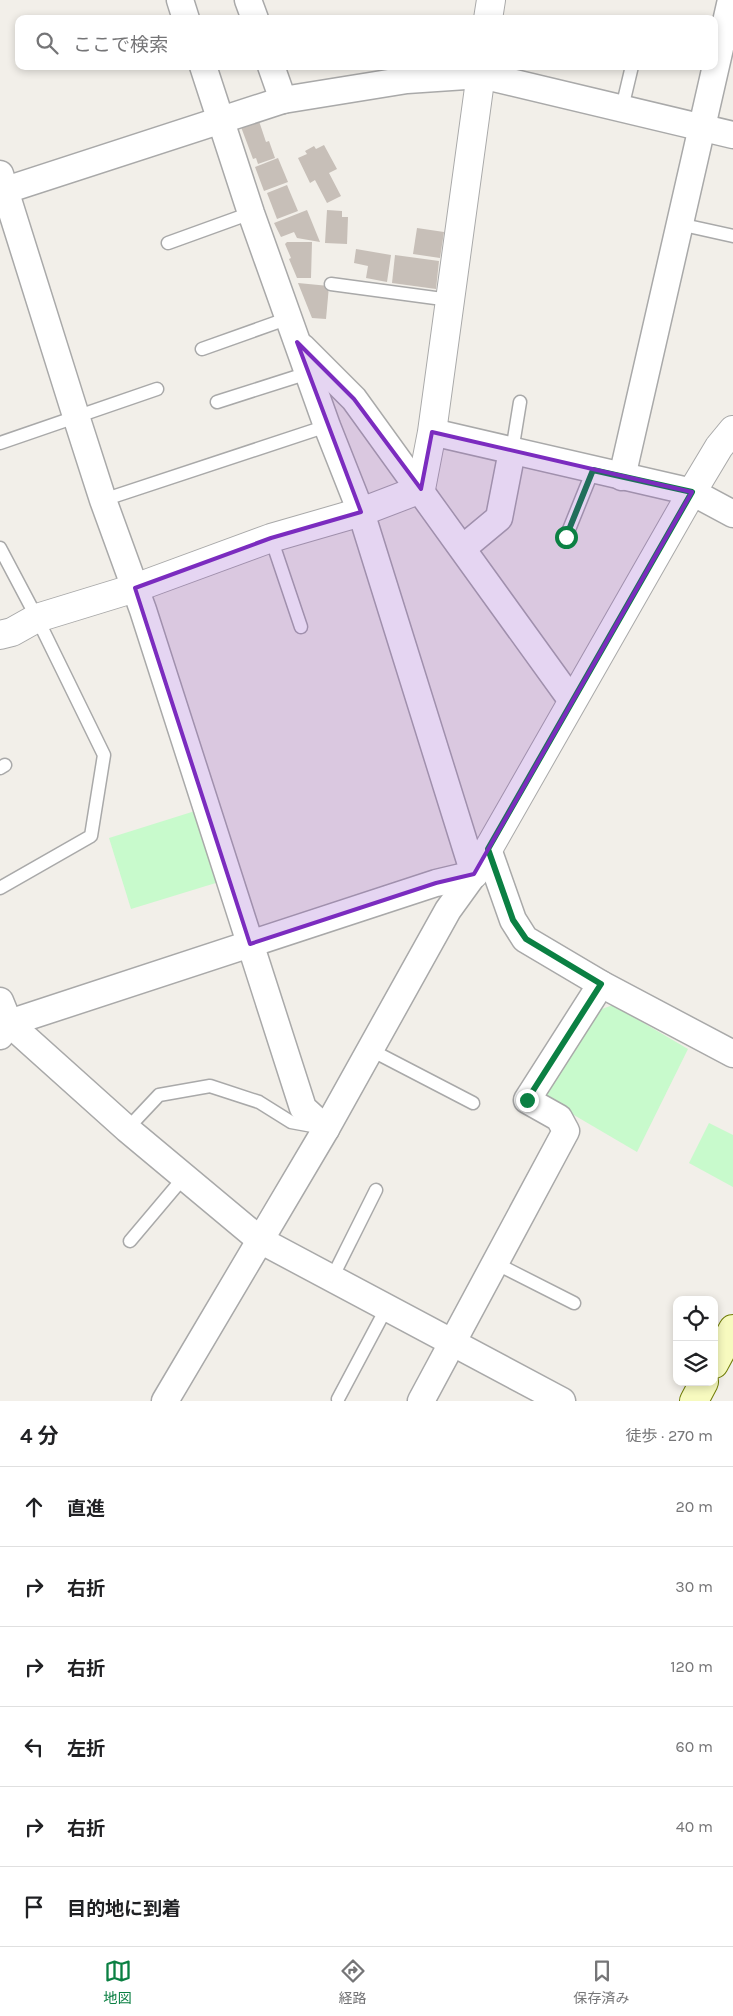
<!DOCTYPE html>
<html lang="ja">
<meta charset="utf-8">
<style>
body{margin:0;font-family:Karla,"Noto Sans JP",sans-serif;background:#f6f6f6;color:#202124}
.controls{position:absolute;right:15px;bottom:15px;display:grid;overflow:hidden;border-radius:10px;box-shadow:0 2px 8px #0003}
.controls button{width:45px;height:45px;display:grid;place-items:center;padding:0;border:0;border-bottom:1px solid #e0e0e0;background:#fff;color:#202124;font:25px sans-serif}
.stop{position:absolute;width:15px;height:15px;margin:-11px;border:4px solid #0b8043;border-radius:50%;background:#fff}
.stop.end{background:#0b8043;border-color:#fff;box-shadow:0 1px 5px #0008}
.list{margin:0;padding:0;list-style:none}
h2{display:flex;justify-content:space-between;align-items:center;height:65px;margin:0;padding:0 20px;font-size:21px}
h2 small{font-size:16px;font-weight:400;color:#757577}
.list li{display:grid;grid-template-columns:32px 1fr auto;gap:15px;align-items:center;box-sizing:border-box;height:80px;padding:0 20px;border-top:1px solid #e0e0e0}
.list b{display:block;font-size:19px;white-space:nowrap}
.list em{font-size:16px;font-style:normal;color:#757577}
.icon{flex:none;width:28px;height:28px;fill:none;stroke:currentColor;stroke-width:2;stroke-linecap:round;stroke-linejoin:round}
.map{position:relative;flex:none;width:733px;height:1401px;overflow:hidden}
.search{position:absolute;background:#fff;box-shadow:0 2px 8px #0003;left:15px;right:15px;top:15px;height:55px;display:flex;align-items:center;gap:12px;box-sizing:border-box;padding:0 18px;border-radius:10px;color:#757577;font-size:19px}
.sheet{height:545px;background:#fff}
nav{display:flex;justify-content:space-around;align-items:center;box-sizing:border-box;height:70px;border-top:1px solid #e0e0e0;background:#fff;font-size:14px;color:#757577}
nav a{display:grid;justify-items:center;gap:2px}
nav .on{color:#0b8043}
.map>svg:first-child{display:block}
.park{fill:#c8facc}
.building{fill:#c7bfb8}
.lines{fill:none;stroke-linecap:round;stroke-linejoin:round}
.service-casing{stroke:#a9a9a9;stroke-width:15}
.minor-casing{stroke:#a9a9a9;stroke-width:29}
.tertiary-casing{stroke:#a9a9a9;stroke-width:30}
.secondary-casing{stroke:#707d05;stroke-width:30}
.service{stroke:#fff;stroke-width:12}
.minor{stroke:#fff;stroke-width:26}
.tertiary{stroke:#fff;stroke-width:28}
.secondary{stroke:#f7fabf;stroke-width:28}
.route{stroke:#0b8043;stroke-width:6}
.marked{fill:#7b2cbf;fill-opacity:0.2;stroke:#7b2cbf;stroke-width:4;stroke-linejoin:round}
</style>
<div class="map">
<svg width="733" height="1401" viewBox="0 0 733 1401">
<rect width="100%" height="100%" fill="#f2efe9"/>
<!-- park -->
<g class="park">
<polygon points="195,811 219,882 131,909 109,838"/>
<polygon points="613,1005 688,1049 637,1152 550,1101 547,1094 599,1010"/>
<polygon points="709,1123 733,1135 733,1187 689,1163"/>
</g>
<!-- building -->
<g class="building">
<polygon points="259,121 266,142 269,141 275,158 258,164 256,158 253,159 241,127"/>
<polygon points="324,145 337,169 329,173 341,196 327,203 315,180 310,183 298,158 307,154 305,151 314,146 316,149"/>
<polygon points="278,158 288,182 264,191 255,167"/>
<polygon points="287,185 298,211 277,219 267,193"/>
<polygon points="307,210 320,242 297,238 294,232 281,237 274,223"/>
<polygon points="327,210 342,211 342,217 348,217 347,244 325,243"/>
<polygon points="417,228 444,232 440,258 413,254"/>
<polygon points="287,242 312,242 311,278 297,278 289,259 291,258 285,244"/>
<polygon points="356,249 391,255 387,282 366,278 368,266 354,263"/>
<polygon points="395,255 439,261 436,289 392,283"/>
<polygon points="298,283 329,286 326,319 312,318"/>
</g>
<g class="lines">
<defs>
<g id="service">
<polyline points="622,108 632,66"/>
<polyline points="679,224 733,236"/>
<polyline points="168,243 251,213"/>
<polyline points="331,284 450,300"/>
<polyline points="202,349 289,318"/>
<polyline points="217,402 308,373"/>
<polyline points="0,443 157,389"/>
<polyline points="512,451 520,402"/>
<polyline points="103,500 327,426"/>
<polyline points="566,537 593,470"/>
<polyline points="271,538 301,627"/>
<polyline points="0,548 37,618 104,755 91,836 0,888"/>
<polyline points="0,768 5,765"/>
<polyline points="369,1049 473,1103"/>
<polyline points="127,1129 159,1095 210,1086 259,1102 291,1122 318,1127"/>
<polyline points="130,1241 184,1177"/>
<polyline points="495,1263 574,1303"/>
<polyline points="332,1278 376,1190"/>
<polyline points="338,1399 387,1307"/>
</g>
<g id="minor">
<polyline points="180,0 186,19"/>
<polyline points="248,0 255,19"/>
<polyline points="203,66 251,213 327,426 361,512 474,874"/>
<polyline points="271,66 283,100"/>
<polyline points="0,174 76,416 103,500 143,610 303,1108 326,1129"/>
<polyline points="0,192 283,100 407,80 481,75 733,135"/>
<polyline points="302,347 354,399 572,701"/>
<polyline points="432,432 692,492 733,514"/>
<polyline points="622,477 731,0"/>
<polyline points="463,548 499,518 512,451"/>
<polyline points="488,849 513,920 525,939 601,984 733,1054"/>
<polyline points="0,1001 9,1023 127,1129 260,1240 562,1401"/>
<polyline points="0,1036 9,1023 436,883 474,874"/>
<polyline points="165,1401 326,1129 448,910 474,874"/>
<polyline points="421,1401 566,1131 559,1118 527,1100 601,984"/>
</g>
<g id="tertiary">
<polyline points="488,19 491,0"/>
<polyline points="0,635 12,632 37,618 135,588 271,538 361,512 421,489 432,432 482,66"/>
<polyline points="474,874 692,492 719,447 733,430"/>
</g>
<g id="secondary">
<polyline points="714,1364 733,1329"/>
<polyline points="694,1401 704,1382"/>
</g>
</defs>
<!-- service casing -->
<use href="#service" class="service-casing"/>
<!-- minor casing -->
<use href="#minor" class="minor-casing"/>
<!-- tertiary casing -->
<use href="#tertiary" class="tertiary-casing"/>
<!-- secondary casing -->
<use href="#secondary" class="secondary-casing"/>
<!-- service -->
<use href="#service" class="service"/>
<!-- minor -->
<use href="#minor" class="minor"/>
<!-- tertiary -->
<use href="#tertiary" class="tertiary"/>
<!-- secondary -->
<use href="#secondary" class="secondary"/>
</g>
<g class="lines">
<!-- route -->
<polyline class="route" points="527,1100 601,984 526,939 513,920 488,849 692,492 593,470 566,537"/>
</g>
<!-- marked area -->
<path class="marked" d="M297 342 354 399 421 489 432 432 692 492 474 874 436 883 250 944 135 588 271 538 361 512Z"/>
</svg>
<div class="controls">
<button><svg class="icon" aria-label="locate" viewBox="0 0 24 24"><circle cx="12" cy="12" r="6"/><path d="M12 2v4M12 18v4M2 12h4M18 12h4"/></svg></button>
<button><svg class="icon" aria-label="layers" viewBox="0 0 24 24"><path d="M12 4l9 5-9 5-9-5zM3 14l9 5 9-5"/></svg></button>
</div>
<div class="stop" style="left:566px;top:537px"></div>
<div class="stop end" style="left:527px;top:1100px"></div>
<div class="search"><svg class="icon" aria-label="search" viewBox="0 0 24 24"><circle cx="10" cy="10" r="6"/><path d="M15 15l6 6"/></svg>ここで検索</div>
</div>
<section class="sheet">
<h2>4 分<small>徒歩 · 270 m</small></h2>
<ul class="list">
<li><svg class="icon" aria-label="ahead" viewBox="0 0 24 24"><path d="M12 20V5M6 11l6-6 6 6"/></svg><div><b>直進</b></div><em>20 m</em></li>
<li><svg class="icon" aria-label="right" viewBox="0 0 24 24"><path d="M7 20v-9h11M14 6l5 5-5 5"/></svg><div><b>右折</b></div><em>30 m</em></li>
<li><svg class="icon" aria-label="right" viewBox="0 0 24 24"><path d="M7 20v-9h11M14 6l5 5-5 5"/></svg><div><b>右折</b></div><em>120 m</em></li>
<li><svg class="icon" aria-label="left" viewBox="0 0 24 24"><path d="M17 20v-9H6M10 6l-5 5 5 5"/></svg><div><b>左折</b></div><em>60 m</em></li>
<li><svg class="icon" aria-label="right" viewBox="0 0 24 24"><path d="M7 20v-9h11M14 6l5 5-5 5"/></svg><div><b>右折</b></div><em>40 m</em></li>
<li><svg class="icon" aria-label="arrive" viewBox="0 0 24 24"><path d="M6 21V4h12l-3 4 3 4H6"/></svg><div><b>目的地に到着</b></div></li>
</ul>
</section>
<nav>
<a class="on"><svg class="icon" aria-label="map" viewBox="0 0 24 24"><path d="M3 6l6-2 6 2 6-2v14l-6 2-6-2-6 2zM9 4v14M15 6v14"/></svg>地図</a>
<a><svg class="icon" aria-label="directions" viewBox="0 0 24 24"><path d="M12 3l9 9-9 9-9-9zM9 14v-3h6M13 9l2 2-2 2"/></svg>経路</a>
<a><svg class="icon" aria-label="saved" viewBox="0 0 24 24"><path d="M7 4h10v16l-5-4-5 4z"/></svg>保存済み</a>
</nav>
